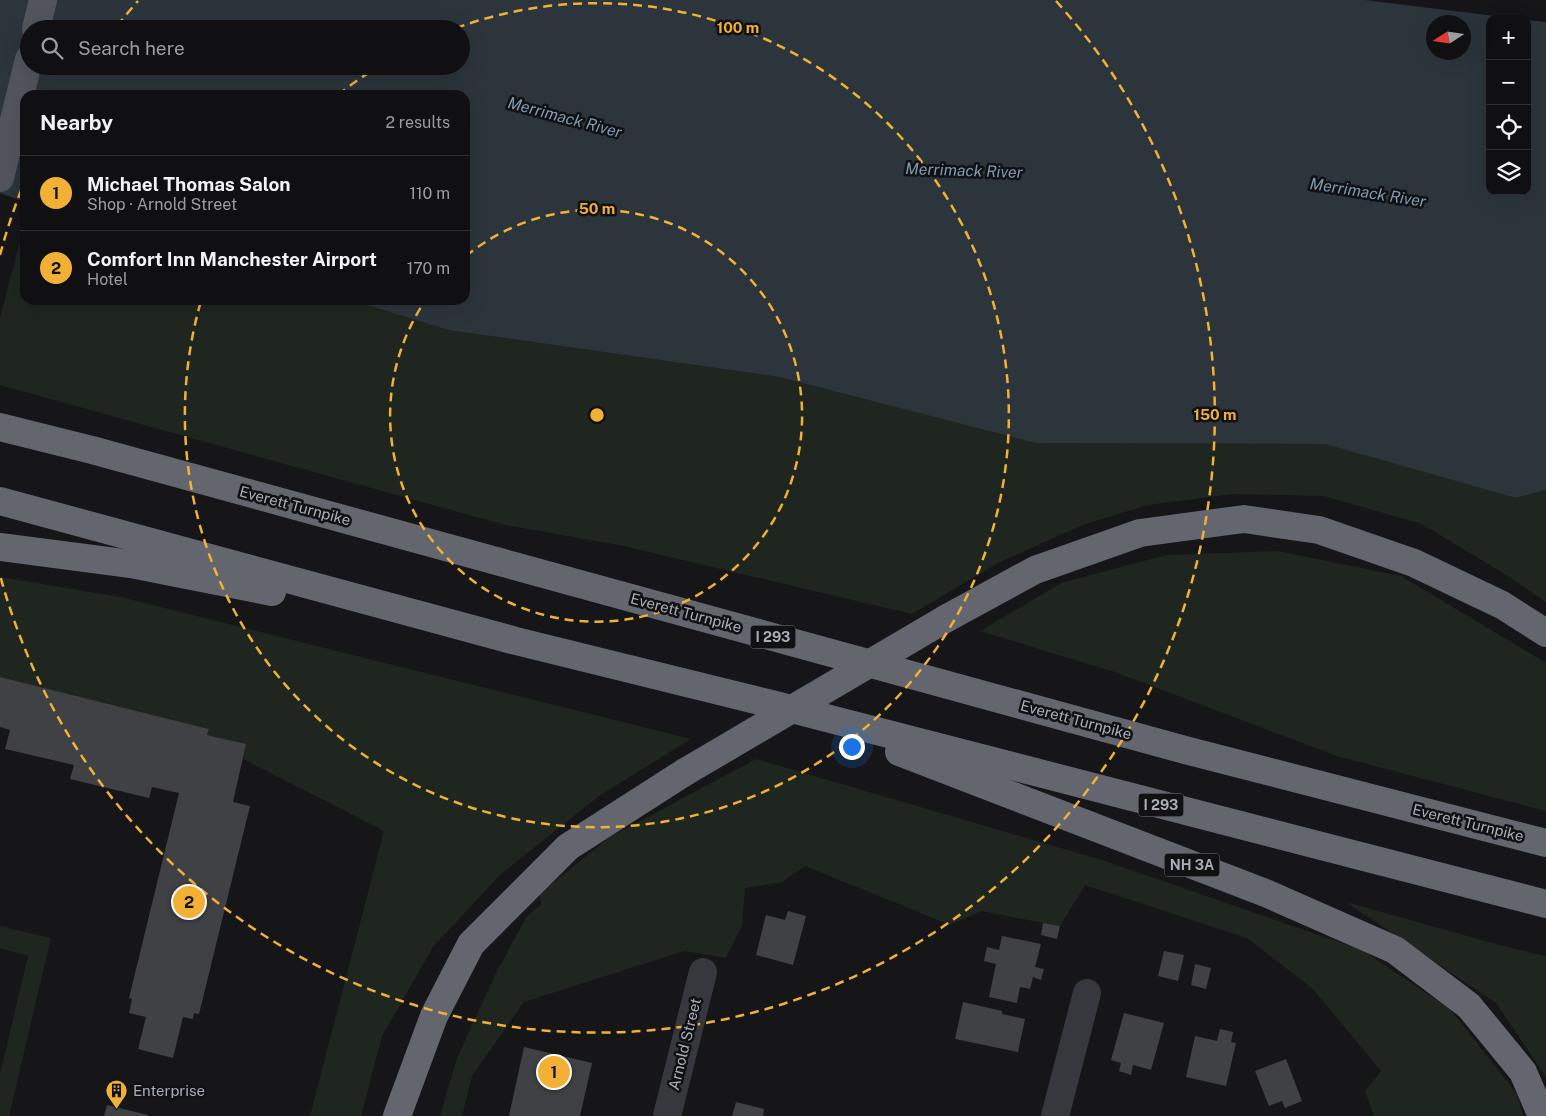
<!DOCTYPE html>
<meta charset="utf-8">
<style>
body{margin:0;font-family:"Public Sans",sans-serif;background:#19191b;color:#f1f3f6}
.controls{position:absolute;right:15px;top:15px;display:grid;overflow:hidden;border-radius:10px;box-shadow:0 5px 20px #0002}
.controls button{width:45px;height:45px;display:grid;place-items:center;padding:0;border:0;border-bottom:1px solid #303032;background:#101012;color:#f1f3f6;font:25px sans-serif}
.compass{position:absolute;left:1426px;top:15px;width:45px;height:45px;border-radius:50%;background:#101012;box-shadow:0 5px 20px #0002;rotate:258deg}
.you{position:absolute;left:851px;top:746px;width:18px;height:18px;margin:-12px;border:4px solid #fff;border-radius:50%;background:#1a73e8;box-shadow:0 0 0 8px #1a73e833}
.badge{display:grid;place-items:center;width:32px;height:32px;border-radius:50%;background:#f2b134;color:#111;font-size:16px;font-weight:700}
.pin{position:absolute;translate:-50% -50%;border:2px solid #fff;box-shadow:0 1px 5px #0006}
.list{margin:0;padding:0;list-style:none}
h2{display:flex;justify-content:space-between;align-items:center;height:65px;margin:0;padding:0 20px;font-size:21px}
h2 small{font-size:16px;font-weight:400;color:#9c9d9f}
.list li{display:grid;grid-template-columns:32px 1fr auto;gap:15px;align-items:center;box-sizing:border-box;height:75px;padding:0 20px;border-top:1px solid #303032}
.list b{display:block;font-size:19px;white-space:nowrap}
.list p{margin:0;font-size:16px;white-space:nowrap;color:#9c9d9f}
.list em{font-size:16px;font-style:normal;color:#9c9d9f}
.icon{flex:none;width:28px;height:28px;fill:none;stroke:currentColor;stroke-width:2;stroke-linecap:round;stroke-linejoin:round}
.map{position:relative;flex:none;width:1546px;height:1116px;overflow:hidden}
.search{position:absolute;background:#101012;box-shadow:0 5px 20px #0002;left:20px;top:20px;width:450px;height:55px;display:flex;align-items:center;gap:12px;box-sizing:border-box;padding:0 18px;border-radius:28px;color:#9c9d9f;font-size:19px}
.panel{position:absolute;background:#101012;box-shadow:0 5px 20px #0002;left:20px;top:90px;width:450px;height:215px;border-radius:15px}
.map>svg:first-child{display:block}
.green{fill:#1e261f}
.water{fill:#2c353c;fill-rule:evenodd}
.building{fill:#404145}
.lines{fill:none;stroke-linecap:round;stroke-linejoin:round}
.street{stroke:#37383d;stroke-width:28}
.primary{stroke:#53555c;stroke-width:28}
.highway{stroke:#63666e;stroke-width:28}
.highway-bridge{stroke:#63666e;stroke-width:28}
.ring{fill:none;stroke:#f2b134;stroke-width:2.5;stroke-dasharray:9 6}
.labels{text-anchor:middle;stroke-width:5;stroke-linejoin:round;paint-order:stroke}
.shield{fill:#111113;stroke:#7b7e86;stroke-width:1}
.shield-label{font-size:14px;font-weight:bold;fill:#a8adb8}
.street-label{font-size:15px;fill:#a8adb8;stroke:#111113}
.poi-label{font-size:15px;fill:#a8adb8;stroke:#111113;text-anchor:start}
.water-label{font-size:16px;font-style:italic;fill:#7f9bb3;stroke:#111113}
.centre{fill:#f2b134;stroke:#111113;stroke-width:2.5}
.ring-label{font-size:15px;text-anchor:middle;font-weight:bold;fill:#f2b134;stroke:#111113;stroke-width:5;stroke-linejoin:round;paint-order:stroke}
</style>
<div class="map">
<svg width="1546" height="1116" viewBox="0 0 1546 1116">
<rect width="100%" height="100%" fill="#161618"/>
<!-- green -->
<g class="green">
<polygon points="25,222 25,300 351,300 448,330 779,377 1035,443 1325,444 1516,498 1546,490 1546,602 1503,573 1422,524 1324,496 1232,494 1148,505 1085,524 1000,562 912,614 619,545 505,525 0,385 0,318"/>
<polygon points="1278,551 1401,576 1546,663 1546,811 1337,756 1115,672 980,631 1061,583 1166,555"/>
<polygon points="0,577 125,598 691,739 599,796 500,875 433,947 382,1036 361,1116 310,1116 384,831 243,759 246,744 207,735 209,729 0,677"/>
<polygon points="756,759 1102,860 1362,950 1450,1009 1517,1094 1523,1116 1374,1116 1365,1091 1381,1071 1312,988 1247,938 1085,885 1060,926 981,911 950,925 805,866 782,882 745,888 742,926 726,958 684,951 524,1002 472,1076 462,1116 440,1116 457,1058 497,971 527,916 542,904 539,894 610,837"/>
<polygon points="1346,902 1503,946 1546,956 1546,1077 1496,1003"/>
<polygon points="0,926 51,938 9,1116 0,1116 0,1074 28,956 0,948"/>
</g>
<!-- water -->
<path class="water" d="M0 0H1365L1519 19H1490V191H1527V20L1546 22V490L1516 498 1325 444 1035 443 779 377 448 330 351 300H465V95H25V202L0 193ZM1434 22H1464V52H1434ZM29 29H461V66H29Z"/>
<!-- building -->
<g class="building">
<polygon points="0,677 209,729 207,735 246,744 233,802 250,806 199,1014 194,1013 193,1019 183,1017 173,1058 138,1049 146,1017 129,1013 132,999 129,998 179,793 152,787 149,798 70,779 74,765 5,749 10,730 0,727"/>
<polygon points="788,911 806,916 793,965 756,955 766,915 785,920"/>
<polygon points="1043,923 1060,926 1057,939 1041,935"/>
<polygon points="1002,936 1041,944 1035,967 1044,969 1041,980 1033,977 1030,989 1020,987 1017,1003 989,997 996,964 984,961 987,947 999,950"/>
<polygon points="1164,951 1184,955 1178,981 1158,976"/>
<polygon points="1195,964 1211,968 1206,989 1191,985"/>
<polygon points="963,1002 1002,1011 1002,1014 1025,1019 1018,1052 955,1039"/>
<polygon points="1124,1013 1164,1023 1151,1070 1133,1065 1131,1075 1119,1071 1121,1063 1111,1060"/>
<polygon points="1220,1029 1233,1032 1231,1042 1236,1043 1226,1086 1186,1077 1195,1036 1217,1041"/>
<polygon points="524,1047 592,1063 580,1116 509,1116"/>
<polygon points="1286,1059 1302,1101 1285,1108 1282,1101 1269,1106 1255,1071"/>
<polygon points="736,1102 764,1109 763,1116 732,1116"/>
<polygon points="107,1105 148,1115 148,1116 104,1116"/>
</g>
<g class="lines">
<!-- street -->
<g class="street">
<polyline points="667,1116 703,972"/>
<polyline points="1055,1116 1087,993"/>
</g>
<!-- primary -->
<g class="primary">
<polyline points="36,29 43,0"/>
<polyline points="0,178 29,59"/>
</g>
<!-- highway -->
<g class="highway">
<polyline points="0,427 92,450 1185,750 1546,843"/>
<polyline points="0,501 516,641 776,705 1546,904"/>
<polyline points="0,547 131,564 272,592"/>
<polyline points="947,618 1035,570 1140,533 1244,519 1319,530 1414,563 1502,605 1546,633"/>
<polyline points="899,752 1268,894 1395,950 1469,1006 1523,1072 1542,1116"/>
<polyline points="397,1116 434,1016 471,944 568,847 685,772"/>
</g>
<!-- highway-bridge -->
<polyline class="highway-bridge" points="685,772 947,618"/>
</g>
<!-- distance rings -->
<g class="ring">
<path d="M466 256A206 206 0 1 1 425 301"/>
<path d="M338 95A412 412 0 0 1 376 68M456 28A412 412 0 1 1 201 301"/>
<path d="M0 255A618 618 0 0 1 24 183M117 26A618 618 0 0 1 138 1M1056 1A618 618 0 1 1 0 575"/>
</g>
<!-- icons -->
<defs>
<symbol id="building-pin" viewBox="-11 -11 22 30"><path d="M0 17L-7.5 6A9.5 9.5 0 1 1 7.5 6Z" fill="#f2b134" stroke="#111113"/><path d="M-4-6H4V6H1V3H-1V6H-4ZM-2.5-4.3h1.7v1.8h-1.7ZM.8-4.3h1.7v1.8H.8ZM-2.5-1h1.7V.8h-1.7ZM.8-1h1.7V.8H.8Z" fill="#111"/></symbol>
</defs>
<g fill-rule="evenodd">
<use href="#building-pin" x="104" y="1078" width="25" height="34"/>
</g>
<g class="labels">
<!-- shield labels -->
<g class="shield">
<rect x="750.5" y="625.5" width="45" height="23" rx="4"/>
<rect x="1138.5" y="793.5" width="45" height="23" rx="4"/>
<rect x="1164.5" y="853.5" width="55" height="23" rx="4"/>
</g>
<g class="shield-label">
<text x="773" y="642">I 293</text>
<text x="1161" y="810">I 293</text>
<text x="1192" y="870">NH 3A</text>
</g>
<!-- street labels -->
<g class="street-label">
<text transform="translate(295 506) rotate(15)" y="5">Everett Turnpike</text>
<text transform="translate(686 613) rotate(15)" y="5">Everett Turnpike</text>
<text transform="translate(1076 720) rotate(15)" y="5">Everett Turnpike</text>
<text transform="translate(1468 823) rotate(14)" y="5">Everett Turnpike</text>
<text transform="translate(685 1044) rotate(-76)" y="5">Arnold Street</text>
</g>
<!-- poi labels -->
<g class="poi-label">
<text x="133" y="1096">Enterprise</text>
</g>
<!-- water labels -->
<g class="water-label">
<text transform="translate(565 117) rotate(15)" y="6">Merrimack River</text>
<text transform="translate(964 170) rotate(2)" y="6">Merrimack River</text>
<text transform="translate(1368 192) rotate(9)" y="6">Merrimack River</text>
</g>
</g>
<circle cx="597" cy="415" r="8" class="centre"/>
<g class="ring-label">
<text x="738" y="33">100 m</text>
<text x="597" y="214">50 m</text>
<text x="1215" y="420">150 m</text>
</g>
</svg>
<div class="controls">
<button>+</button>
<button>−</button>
<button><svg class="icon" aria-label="locate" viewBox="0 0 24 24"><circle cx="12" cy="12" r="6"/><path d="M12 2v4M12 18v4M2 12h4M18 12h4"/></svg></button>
<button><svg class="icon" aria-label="layers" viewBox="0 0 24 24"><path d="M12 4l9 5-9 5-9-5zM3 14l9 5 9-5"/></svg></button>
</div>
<svg class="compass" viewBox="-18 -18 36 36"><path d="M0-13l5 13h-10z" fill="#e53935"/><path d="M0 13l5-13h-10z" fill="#9c9d9f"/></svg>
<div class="you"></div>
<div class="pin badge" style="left:554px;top:1072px">1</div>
<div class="pin badge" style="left:189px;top:902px">2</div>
<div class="search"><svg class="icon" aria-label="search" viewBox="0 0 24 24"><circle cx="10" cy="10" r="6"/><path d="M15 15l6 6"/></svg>Search here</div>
<section class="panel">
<h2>Nearby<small>2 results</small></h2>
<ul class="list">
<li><span class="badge">1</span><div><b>Michael Thomas Salon</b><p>Shop · Arnold Street</p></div><em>110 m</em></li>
<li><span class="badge">2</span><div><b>Comfort Inn Manchester Airport</b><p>Hotel</p></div><em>170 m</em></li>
</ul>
</section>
</div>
